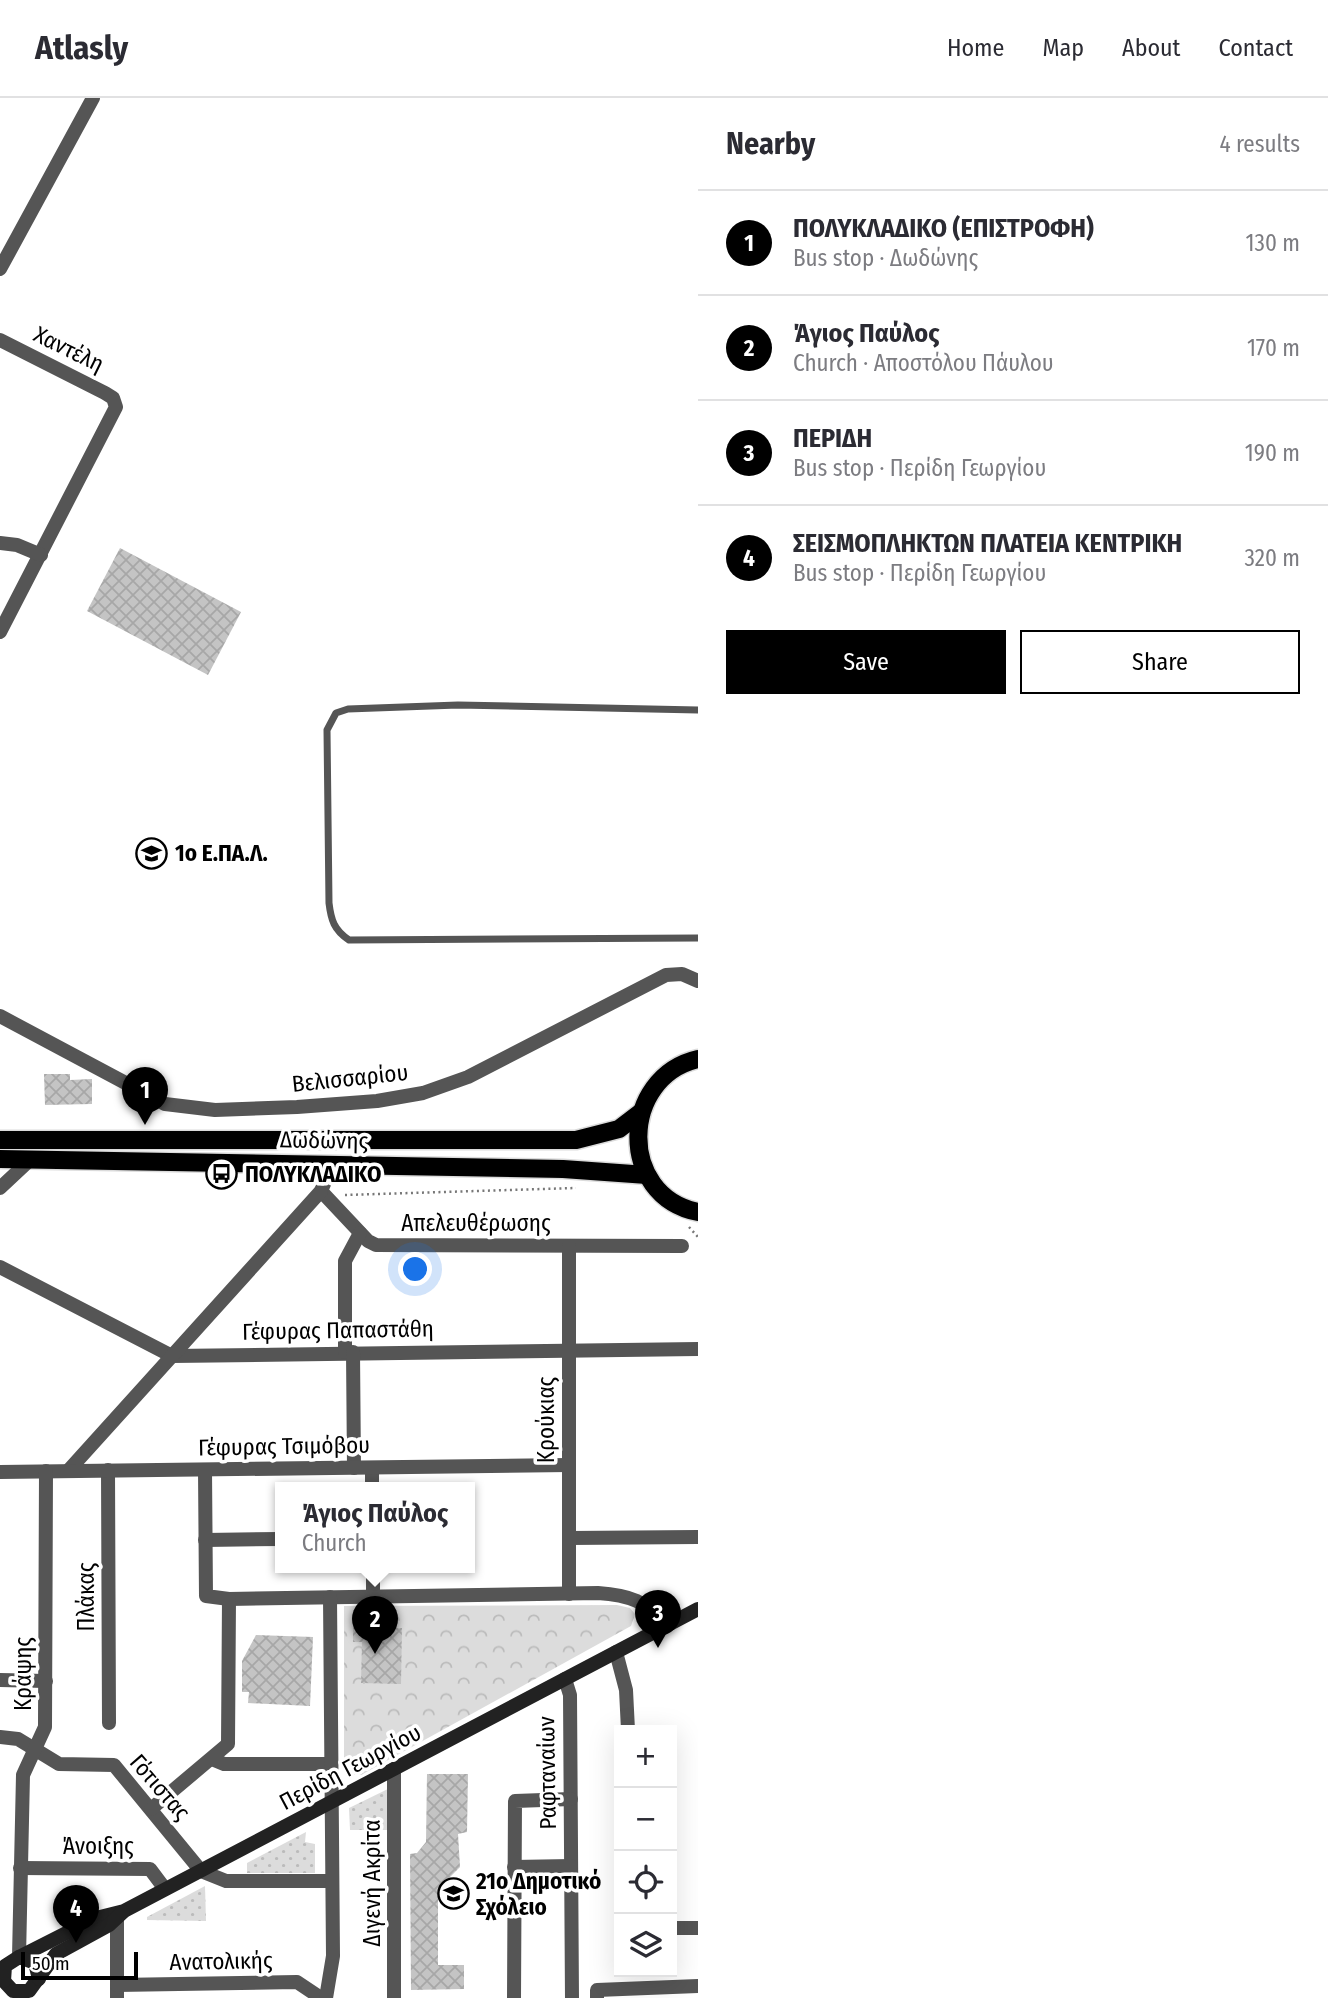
<!DOCTYPE html>
<meta charset="utf-8">
<style>
body{margin:0;font-family:"Fira Sans Condensed",sans-serif;background:#f2f2f3;color:#2b2b33}
.controls{position:absolute;right:21px;bottom:21px;display:grid;overflow:hidden;border-radius:0px;box-shadow:0 7px 28px #0002}
.controls button{width:63px;height:63px;display:grid;place-items:center;padding:0;border:0;border-bottom:2px solid #e1e1e2;background:#fff;color:#2b2b33;font:35px sans-serif}
.scale{position:absolute;left:21px;bottom:18px;width:117px;box-sizing:border-box;padding-left:7px;border:4px solid #000;border-top:0;font-size:19px;line-height:24px;white-space:nowrap;color:#000;-webkit-text-stroke:5px #fff;paint-order:stroke}
.you{position:absolute;left:416px;top:1172px;width:24px;height:24px;margin:-18px;border:5px solid #fff;border-radius:50%;background:#1a73e8;box-shadow:0 0 0 10px #1a73e833}
.badge{display:grid;place-items:center;width:46px;height:46px;border-radius:50%;background:#000;color:#fff;font-size:23px;font-weight:700}
.pin{position:absolute;translate:-50% -58px;filter:drop-shadow(0 2px 4px #0008)}
.pin::after{content:'';position:absolute;top:37px;width:24px;height:21px;background:inherit;clip-path:polygon(0 0,100% 0,50% 100%)}
.popup{position:absolute;left:275px;top:1384px;width:200px;height:91px;box-sizing:border-box;display:grid;place-content:center;border-radius:0px;background:#fff;filter:drop-shadow(0 2px 5px #0005);font-size:23px;white-space:nowrap;color:#7c7c81}
.popup b{font-size:26px;color:#2b2b33}
.popup::after{content:'';position:absolute;left:50%;top:100%;margin-left:-14px;border:14px solid transparent;border-top-color:#fff}
.list{margin:0;padding:0;list-style:none}
h2{display:flex;justify-content:space-between;align-items:center;height:91px;margin:0;padding:0 28px;font-size:30px}
h2 small{font-size:23px;font-weight:400;color:#7c7c81}
.list li{display:grid;grid-template-columns:46px 1fr auto;gap:21px;align-items:center;box-sizing:border-box;height:105px;padding:0 28px;border-top:2px solid #e1e1e2}
.list b{display:block;font-size:26px;white-space:nowrap}
.list p{margin:0;font-size:23px;white-space:nowrap;color:#7c7c81}
.list em{font-size:23px;font-style:normal;color:#7c7c81}
.actions{display:flex;gap:14px;padding:21px 28px}
.actions a{flex:1;padding:16px 0;border:2px solid #000;border-radius:0px;text-align:center;font-size:24px;color:#000}
.actions .main{background:#000;color:#fff}
.icon{flex:none;width:38px;height:38px;fill:none;stroke:currentColor;stroke-width:2;stroke-linecap:round;stroke-linejoin:round}
.map{position:relative;flex:none;width:698px;height:1900px;overflow:hidden}
header{display:flex;align-items:center;gap:42px;box-sizing:border-box;height:98px;padding:0 35px;background:#fff;border-bottom:2px solid #e1e1e2}
header strong{font-size:33px}
nav{display:flex;gap:38px;margin-inline-start:auto;font-size:24px}
main{display:flex}
aside{flex:1;background:#fff}
.map>svg:first-child{display:block}
.grass{fill:url(#grass-dots)}
.park{fill:url(#park-crowns)}
.building{fill:url(#building-cross-hatch)}
.lines{fill:none;stroke-linecap:round;stroke-linejoin:round}
.primary-casing{stroke:#dbdbdb;stroke-width:21}
.path{stroke:#777;stroke-width:2.5;stroke-dasharray:2 3.5;stroke-linecap:butt}
.lane{stroke:#555;stroke-width:7}
.street{stroke:#555;stroke-width:14}
.secondary{stroke:#222;stroke-width:14}
.primary{stroke:#000;stroke-width:18}
.labels{text-anchor:middle;stroke-width:7;stroke-linejoin:round;paint-order:stroke}
.street-label{font-size:23px;fill:#000;stroke:#fff}
.poi-label{font-size:23px;font-weight:bold;fill:#000;stroke:#fff;text-anchor:start}
</style>
<header>
<strong>Atlasly</strong>
<nav><a>Home</a><a>Map</a><a>About</a><a>Contact</a></nav>
</header>
<main>
<div class="map">
<svg width="698" height="1900" viewBox="0 0 698 1900">
<defs>
<pattern id="grass-dots" width="8" height="8" patternUnits="userSpaceOnUse" patternTransform="scale(1.75)"><rect width="8" height="8" fill="#dcdcdc"/><path d="M2 2h.1M6 6h.1" fill="none" stroke="#bbb" stroke-width="1.8" stroke-linecap="round"/></pattern>
<pattern id="park-crowns" width="20" height="18" patternUnits="userSpaceOnUse" patternTransform="scale(1.75)"><rect width="20" height="18" fill="#dcdcdc"/><path d="M2 6a3 3 0 1 1 6 0M12 15a3 3 0 1 1 6 0" fill="none" stroke="#bbb"/></pattern>
<pattern id="building-cross-hatch" width="8" height="8" patternUnits="userSpaceOnUse" patternTransform="scale(1.75)"><rect width="8" height="8" fill="#c4c4c4"/><path d="M0 0l8 8M0 8l8-8" fill="none" stroke="#a7a7a7"/></pattern>
</defs>
<rect width="100%" height="100%" fill="#fff"/>
<!-- grass -->
<g class="grass">
<polygon points="390,1690 391,1732 350,1732 349,1710"/>
<polygon points="306,1734 305,1744 315,1746 315,1775 247,1775 247,1765"/>
<polygon points="205,1788 206,1823 147,1822 147,1819"/>
</g>
<!-- park -->
<polygon class="park" points="617,1507 630,1510 635,1516 631,1528 361,1677 347,1677 344,1672 344,1508"/>
<!-- building -->
<g class="building">
<polygon points="120,450 241,514 208,577 87,513"/>
<polygon points="44,976 70,976 70,982 92,981 92,1006 45,1007"/>
<polygon points="353,1530 402,1530 401,1586 361,1585 362,1544 353,1544"/>
<polygon points="256,1537 313,1539 310,1608 248,1605 249,1594 242,1594 242,1563"/>
<polygon points="427,1676 468,1676 467,1734 458,1736 460,1769 438,1791 438,1867 464,1867 464,1891 411,1892 410,1756 417,1755 426,1744"/>
</g>
<g class="lines">
<defs>
<g id="primary">
<path d="M698 961C620 979 617 1098 698 1114"/>
<polyline points="0,1042 576,1042 619,1031 640,1015"/>
<polyline points="0,1061 563,1071 647,1077"/>
</g>
</defs>
<!-- primary casing -->
<use href="#primary" class="primary-casing"/>
<!-- path -->
<g class="path">
<polyline points="345,1097 576,1090"/>
<polyline points="689,1129 698,1139"/>
</g>
<!-- lane -->
<path class="lane" d="M698 612 458 607 348 611 336 615 327 632 329 805C331 822 334 832 349 842L698 840"/>
<!-- street -->
<g class="street">
<polyline points="0,171 93,0"/>
<polyline points="0,242 105,295 113,300 116,309 0,534"/>
<polyline points="0,445 17,447 41,457"/>
<polyline points="0,918 165,1006 215,1012 297,1009 377,1003 423,995 468,979 666,877 682,876 698,883"/>
<polyline points="332,1067 321,1093 368,1143 376,1147 682,1148"/>
<polyline points="0,1090 31,1061"/>
<polyline points="0,1169 172,1258 698,1251"/>
<polyline points="345,1254 345,1163 360,1135"/>
<polyline points="353,1254 354,1370"/>
<polyline points="372,1370 372,1390"/>
<polyline points="108,1372 109,1625"/>
<polyline points="68,1373 321,1093"/>
<polyline points="0,1374 569,1367"/>
<polyline points="569,1440 698,1439"/>
<polyline points="205,1442 280,1441"/>
<polyline points="373,1470 373,1499"/>
<polyline points="569,1496 569,1148"/>
<path d="M229 1501 598 1495C628 1497 648 1503 666 1528"/>
<polyline points="616,1554 626,1592 628,1632"/>
<polyline points="565,1581 570,1597 572,1900"/>
<polyline points="0,1582 46,1583"/>
<polyline points="0,1639 18,1641 59,1666 114,1667 201,1773 226,1783 332,1783"/>
<polyline points="212,1661 224,1666 330,1666"/>
<polyline points="151,1711 228,1646 229,1501 206,1498 205,1372"/>
<polyline points="514,1769 571,1768"/>
<polyline points="20,1770 150,1771 165,1791"/>
<polyline points="117,1820 117,1900"/>
<polyline points="672,1830 698,1830"/>
<polyline points="19,1859 23,1677 45,1629 46,1373"/>
<polyline points="117,1887 297,1884 321,1900"/>
<polyline points="326,1900 333,1858 330,1499"/>
<polyline points="394,1900 394,1671"/>
<polyline points="514,1900 515,1703 571,1701"/>
<polyline points="597,1900 597,1892 698,1888"/>
</g>
<!-- secondary -->
<g class="secondary">
<polyline points="19,1859 96,1820 124,1813 698,1511"/>
<polyline points="0,1879 13,1893 29,1893 56,1856 109,1827 123,1814"/>
<polyline points="4,1883 5,1868 19,1859 35,1865 39,1881"/>
</g>
<!-- primary -->
<use href="#primary" class="primary"/>
</g>
<!-- icons -->
<defs>
<symbol id="school-ring" viewBox="-11 -11 22 22"><circle r="9.5" fill="#fff" stroke="#000" stroke-width="1.5"/><path d="M0-5L7-2L0 1L-7-2ZM-4 1L0 2.5L4 1V4Q0 6-4 4Z" fill="#000"/></symbol>
<symbol id="bus-ring" viewBox="-11 -11 22 22"><circle r="9.5" fill="#fff" stroke="#000" stroke-width="1.5"/><path d="M-5-6H5V4H4V6H2V4H-2V6H-4V4H-5ZM-3.5-4V0h7V-4ZM-3.5 1.2v1.5H-2V1.2ZM2 1.2v1.5H3.5V1.2Z" fill="#000"/></symbol>
</defs>
<g fill-rule="evenodd">
<use href="#school-ring" x="134" y="738" width="35" height="35"/>
<use href="#bus-ring" x="204" y="1058" width="35" height="35"/>
<use href="#school-ring" x="436" y="1778" width="35" height="35"/>
</g>
<g class="labels">
<!-- street labels -->
<g class="street-label">
<text transform="translate(69 251) rotate(26)" y="8">Χαντέλη</text>
<text transform="translate(350 980) rotate(-6)" y="8">Βελισσαρίου</text>
<text transform="translate(324 1042) rotate(1)" y="8">Δωδώνης</text>
<text x="476" y="1133">Απελευθέρωσης</text>
<text transform="translate(338 1232) rotate(-1)" y="8">Γέφυρας Παπαστάθη</text>
<text transform="translate(546 1322) rotate(-90)" y="8">Κρούκιας</text>
<text transform="translate(284 1348) rotate(-1)" y="8">Γέφυρας Τσιμόβου</text>
<text transform="translate(86 1499) rotate(-90)" y="8">Πλάκας</text>
<text transform="translate(23 1576) rotate(-90)" y="8">Κράψης</text>
<text transform="translate(350 1669) rotate(-28)" y="8">Περίδη Γεωργίου</text>
<text transform="translate(547 1675) rotate(-91)" y="8">Ραφταναίων</text>
<text transform="translate(160 1689) rotate(49)" y="8">Γότιστας</text>
<text x="98" y="1756">Άνοιξης</text>
<text transform="translate(372 1785) rotate(-90)" y="8">Διγενή Ακρίτα</text>
<text transform="translate(221 1863) rotate(-1)" y="8">Ανατολικής</text>
</g>
<!-- poi labels -->
<g class="poi-label">
<text x="175" y="763">1ο Ε.ΠΑ.Λ.</text>
<text x="245" y="1084">ΠΟΛΥΚΛΑΔΙΚΟ</text>
<text x="476" y="1791">21ο Δημοτικό<tspan x="476" dy="26">Σχόλειο</tspan></text>
</g>
</g>
</svg>
<div class="controls">
<button>+</button>
<button>−</button>
<button><svg class="icon" aria-label="locate" viewBox="0 0 24 24"><circle cx="12" cy="12" r="6"/><path d="M12 2v4M12 18v4M2 12h4M18 12h4"/></svg></button>
<button><svg class="icon" aria-label="layers" viewBox="0 0 24 24"><path d="M12 4l9 5-9 5-9-5zM3 14l9 5 9-5"/></svg></button>
</div>
<div class="scale">50 m</div>
<div class="you"></div>
<div class="pin badge" style="left:145px;top:1027px">1</div>
<div class="pin badge" style="left:375px;top:1556px">2</div>
<div class="popup"><b>Άγιος Παύλος</b>Church</div>
<div class="pin badge" style="left:658px;top:1550px">3</div>
<div class="pin badge" style="left:76px;top:1845px">4</div>
</div>
<aside>
<h2>Nearby<small>4 results</small></h2>
<ul class="list">
<li><span class="badge">1</span><div><b>ΠΟΛΥΚΛΑΔΙΚΟ (ΕΠΙΣΤΡΟΦΗ)</b><p>Bus stop · Δωδώνης</p></div><em>130 m</em></li>
<li><span class="badge">2</span><div><b>Άγιος Παύλος</b><p>Church · Αποστόλου Πάυλου</p></div><em>170 m</em></li>
<li><span class="badge">3</span><div><b>ΠΕΡΙΔΗ</b><p>Bus stop · Περίδη Γεωργίου</p></div><em>190 m</em></li>
<li><span class="badge">4</span><div><b>ΣΕΙΣΜΟΠΛΗΚΤΩΝ ΠΛΑΤΕΙΑ ΚΕΝΤΡΙΚΗ</b><p>Bus stop · Περίδη Γεωργίου</p></div><em>320 m</em></li>
</ul>
<div class="actions"><a class="main">Save</a><a>Share</a></div>
</aside>
</main>
